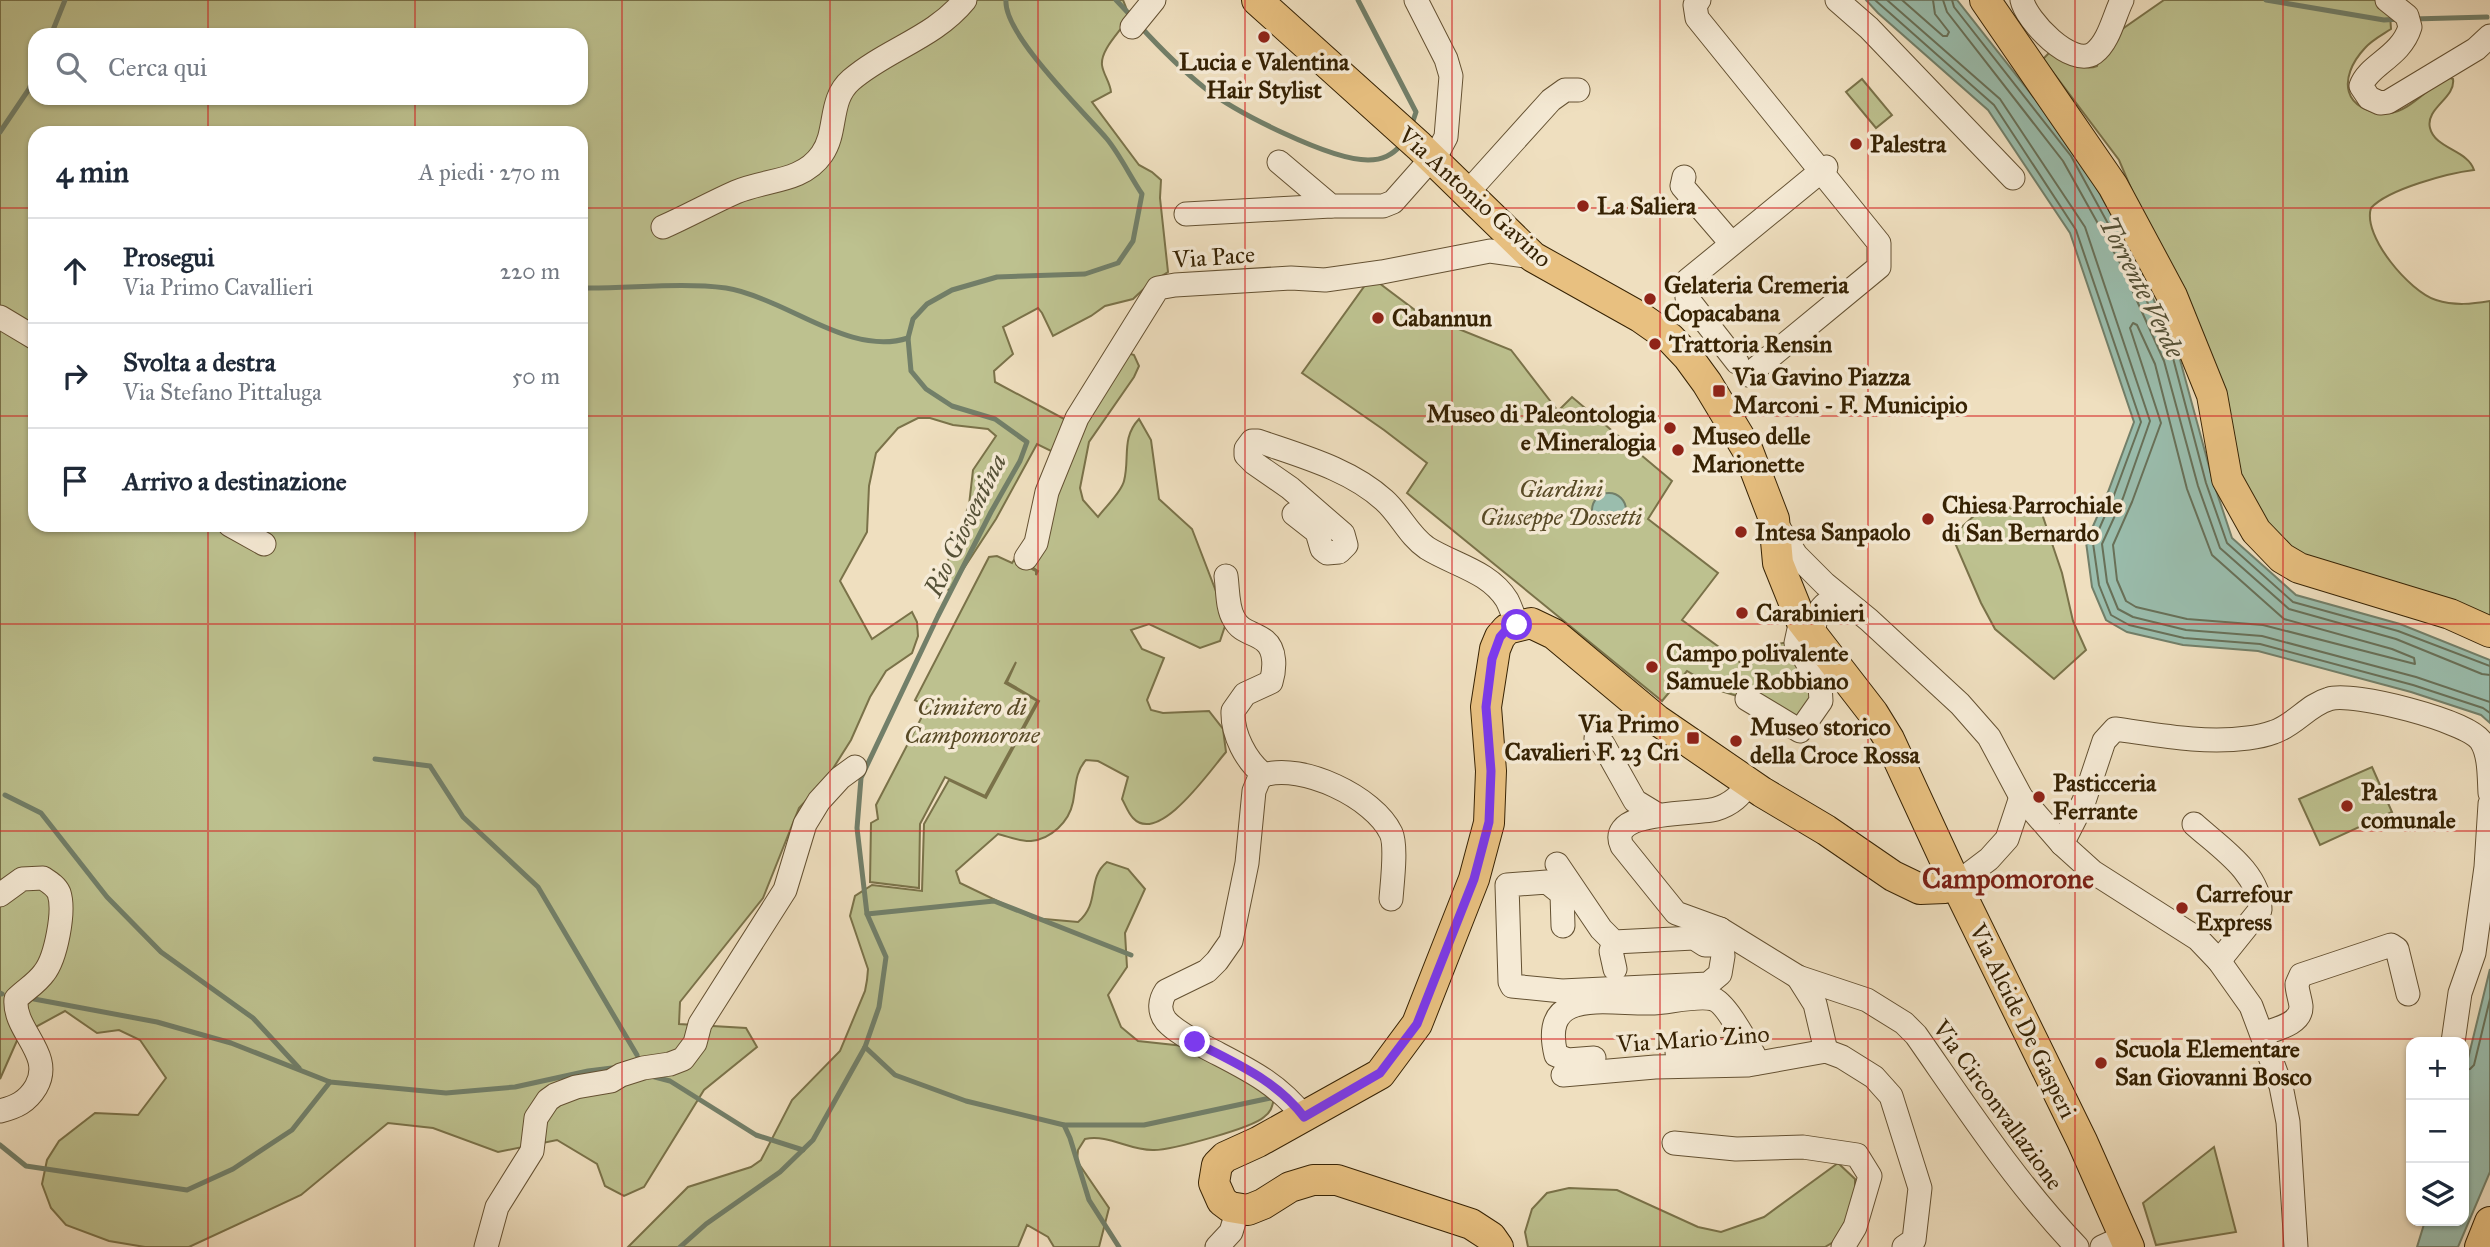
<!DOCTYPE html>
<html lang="it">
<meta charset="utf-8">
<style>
body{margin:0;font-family:"IM FELL Great Primer",serif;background:#f2f2f3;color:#1f2937}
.controls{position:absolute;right:21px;bottom:21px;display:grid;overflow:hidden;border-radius:14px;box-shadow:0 2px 5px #0004}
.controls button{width:63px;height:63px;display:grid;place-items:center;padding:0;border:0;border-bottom:2px solid #e0e1e3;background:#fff;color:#1f2937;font:35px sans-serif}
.stop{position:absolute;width:21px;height:21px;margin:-16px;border:5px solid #7c3aed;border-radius:50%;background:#fff}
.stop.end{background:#7c3aed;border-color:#fff;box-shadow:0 2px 7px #0008}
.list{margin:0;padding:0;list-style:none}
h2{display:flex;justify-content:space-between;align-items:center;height:91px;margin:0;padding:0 28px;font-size:30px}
h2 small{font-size:23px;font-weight:400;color:#747a83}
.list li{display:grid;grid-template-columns:46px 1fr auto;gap:21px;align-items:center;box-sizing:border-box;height:105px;padding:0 28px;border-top:2px solid #e0e1e3}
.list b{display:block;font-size:26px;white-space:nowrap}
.list p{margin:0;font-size:23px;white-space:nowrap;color:#747a83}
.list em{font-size:23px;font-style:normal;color:#747a83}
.icon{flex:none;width:38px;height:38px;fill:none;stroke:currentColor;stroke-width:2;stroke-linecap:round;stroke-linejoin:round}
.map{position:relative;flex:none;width:2490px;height:1247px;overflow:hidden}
.search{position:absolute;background:#fff;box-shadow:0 2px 5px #0004;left:28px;top:28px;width:560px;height:77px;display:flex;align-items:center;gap:18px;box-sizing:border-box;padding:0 24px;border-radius:21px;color:#747a83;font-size:26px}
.panel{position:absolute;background:#fff;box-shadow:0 2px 5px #0004;left:28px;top:126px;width:560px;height:406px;border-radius:21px}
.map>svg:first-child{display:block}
.green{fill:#bdc18f;stroke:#7a7249;stroke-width:2;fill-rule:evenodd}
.water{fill:#9abdad;stroke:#727f69;stroke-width:2}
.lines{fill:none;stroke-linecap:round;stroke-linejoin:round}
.shore{stroke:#687058;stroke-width:2}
.stream{stroke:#727f69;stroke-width:5}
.minor-casing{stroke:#645132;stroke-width:25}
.major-casing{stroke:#362203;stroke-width:32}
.minor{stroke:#f5ead5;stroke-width:23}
.major{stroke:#e8c080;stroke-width:30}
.route{stroke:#7c3aed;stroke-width:9}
.grid{fill:none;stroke:#d62828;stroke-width:2;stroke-opacity:0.55}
.poi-dot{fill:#8f2418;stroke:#f5ead5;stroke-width:2.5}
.labels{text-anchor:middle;stroke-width:7;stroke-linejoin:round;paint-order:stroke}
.poi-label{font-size:24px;font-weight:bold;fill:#362203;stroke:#f5ead5;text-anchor:start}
.street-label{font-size:24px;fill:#362203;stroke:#f5ead5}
.park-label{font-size:24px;font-style:italic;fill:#584a26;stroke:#f5ead5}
.water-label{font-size:26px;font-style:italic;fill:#545036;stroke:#f5ead5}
.quarter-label{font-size:28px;font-weight:bold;fill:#7a1f14;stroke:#f5ead5}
</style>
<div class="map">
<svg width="2490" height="1247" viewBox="0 0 2490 1247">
<rect width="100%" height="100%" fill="#efdfbf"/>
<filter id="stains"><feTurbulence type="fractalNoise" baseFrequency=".00286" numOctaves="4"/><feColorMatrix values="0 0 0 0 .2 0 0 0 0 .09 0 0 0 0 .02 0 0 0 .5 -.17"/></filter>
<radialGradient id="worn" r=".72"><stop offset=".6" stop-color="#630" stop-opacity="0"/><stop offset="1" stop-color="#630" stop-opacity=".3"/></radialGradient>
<!-- green -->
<g class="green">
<path d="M0 0H1123C1125 5 1128 11 1128 16 1128 25 1100 47 1102 65 1103 74 1110 82 1111 92L1092 102 1139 165 1152 172 1161 180 1160 198 1168 272 1149 284 1133 299 1105 306 1091 316 1053 336 1042 313 1038 308 1003 327 1013 354 994 371 995 382 1068 421 1053 452 1037 444 996 519 949 591 941 579 969 505 973 470 996 436 988 429 953 425 930 418H918L898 428 876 453 869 486 867 532 840 581 872 639 912 612 917 622 918 636 912 653 886 671 870 697 851 740 827 778 799 808 763 898 680 1002 679 1024 746 1028 757 1047 704 1090 644 1187 624 1196 605 1186 597 1164 557 1140 498 1152 433 1128 388 1123 301 1195 189 1247H145L109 1241 66 1225 51 1208 42 1184 47 1160 59 1141 95 1113 138 1115 166 1078 140 1040 119 1030 97 1033 65 1011 19 1036 0 1079ZM35 35H581V98H35ZM35 133H581V525H35Z"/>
<path d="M2164 0H2377L2390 15 2391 29C2382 35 2372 40 2365 48 2337 78 2342 113 2389 113 2408 113 2430 85 2448 77L2453 79C2456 98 2425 108 2430 128 2435 149 2468 150 2474 170 2449 173 2388 189 2371 208 2362 236 2410 292 2436 300 2455 306 2472 304 2490 301V620L2297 558 2272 531 2243 483 2223 405 2119 160 2043 59 2050 52C2064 58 2082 72 2097 66L2102 46 2118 32Z"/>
<polygon points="1862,79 1892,115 1876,128 1846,92"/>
<polygon points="1371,277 1419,313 1511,350 1558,411 1572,397 1672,481 1648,519 1718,573 1682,620 1741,663 1751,650 1783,643 1796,643 1820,685 1800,731 1747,699 1721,691 1687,671 1662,701 1407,493 1427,463 1384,430 1302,373"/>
<path d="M1128 353 1134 355 1139 366 1134 377 1089 442 1080 488 1083 500 1098 517C1105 507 1121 493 1124 481 1130 458 1121 438 1139 419L1151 440 1159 499 1192 529 1227 620 1220 641 1200 648 1149 624 1131 630 1142 649 1164 658 1147 700 1151 710 1163 713 1209 711 1223 729 1226 752C1211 769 1159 846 1133 818 1128 813 1125 804 1122 799L1128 777 1098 761 1086 760C1075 772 1076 786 1073 802 1069 822 1051 839 1031 841 1021 842 1007 836 998 834L956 871 960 883 1033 918 1078 922C1101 903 1086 879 1107 862L1128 869 1145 889 1125 933 1127 967 1108 995 1121 1027 1138 1041 1184 1046 1227 1065 1274 1099C1272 1107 1271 1112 1264 1117 1252 1128 1172 1150 1154 1150 1130 1151 1109 1134 1085 1139L1078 1150 1077 1161 1109 1208 1099 1247H1054L1048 1237 1027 1225 1018 1247H628L688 1187 751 1167 761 1160 792 1100 840 1051 865 991 867 980 868 969 850 916 855 896 872 885 922 891 924 824 949 780 986 798 1039 701 1007 682 1016 662 1005 683 1037 701 985 796 945 777 920 824 919 888 870 882 871 823 878 819 876 805 927 707 915 700 989 557 997 556 1012 563 1014 560 1036 571V575L1038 571 1032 567 1069 451Z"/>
<polygon points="2000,500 2012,510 2040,508 2062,573 2073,621 2086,650 2054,679 1995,629 1981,603 1952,536 1989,502"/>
<polygon points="2372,767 2392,812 2320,845 2299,799"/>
<polygon points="2214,1147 2236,1232 2156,1245 2143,1203"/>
<polygon points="1838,1163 1855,1179 1855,1202 1835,1241 1825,1247 1528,1247 1525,1232 1532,1209 1547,1193 1569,1188 1617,1190 1698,1227 1721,1232 1764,1217"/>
</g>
<!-- water -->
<g class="water">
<polygon points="1866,0 1957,0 2077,152 2134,256 2179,356 2213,481 2232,538 2296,595 2400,624 2490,660 2490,723 2481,715 2411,692 2258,651 2183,645 2127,632 2106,620 2092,587 2086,542 2108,492 2134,422 2070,233 1988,110 1878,13"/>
<circle cx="1609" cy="510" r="17"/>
<polygon points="2490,969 2490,1172 2458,1247 2417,1247 2425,1221 2464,1221 2464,1075"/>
</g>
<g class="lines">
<!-- shore -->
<g class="shore">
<polyline points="1875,0 1994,105 2076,230 2141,422 2114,495 2093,543 2099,585 2111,615 2129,625 2184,638 2260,644 2413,685 2483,708 2490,713"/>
<polyline points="1887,0 2000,99 2085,227 2150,421 2123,498 2102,544 2107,582 2118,609 2133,617 2186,630 2262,636 2416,677 2490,702"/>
<polyline points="1902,0 1943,36 1947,36 1949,32 1935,14 1933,0"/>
<polyline points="1943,0 1947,12 2063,161 2120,263 2164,361 2198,486 2220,548 2289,609 2396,639 2482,674 2490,675"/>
<polyline points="1952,0 1954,7 2071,156 2128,260 2173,358 2206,483 2227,543 2293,602 2398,631 2490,666"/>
<polygon points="2133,323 2137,325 2155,364 2187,489 2212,555 2284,619 2392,649 2414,658 2415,664 2263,625 2187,619 2136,607 2126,601 2117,580 2113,545 2132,502 2161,423 2130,328"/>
<polyline points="2464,1070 2470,1069 2474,1065 2490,999"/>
</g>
<!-- stream -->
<g class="stream">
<polyline points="1116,0 1133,18"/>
<polyline points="1358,0 1416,112 1411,127"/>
<polyline points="2266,0 2384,20 2400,19"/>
<polyline points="2413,19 2487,17"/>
<path d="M1139 25C1160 48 1182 70 1206 89 1237 113 1330 160 1368 160 1383 160 1392 155 1401 145"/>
<polyline points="51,35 65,0"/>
<polyline points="0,132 29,89 35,75"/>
<path d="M581 288C629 289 678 282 726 288 741 290 758 297 772 303 813 320 862 353 908 338"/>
<polyline points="375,759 430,766 463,817 538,887 637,1055"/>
<polyline points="5,795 41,813 107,897 161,952 253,1018 299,1068"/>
<polyline points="867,914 994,901 1131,955"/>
<polyline points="0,993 2,994"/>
<polyline points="34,999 157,1022 231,1043 330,1082 446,1093 515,1087 588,1071 612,1068"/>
<polyline points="865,1047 895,1075 966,1101 1064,1125 1144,1125 1275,1097"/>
<polyline points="651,1076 670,1081 756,1135 803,1150"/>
<polyline points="1064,1125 1070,1138 1089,1200 1119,1247"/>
<polyline points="0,1145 26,1166 187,1190 233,1169 292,1130 330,1082"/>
<path d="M680 1247 706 1224 780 1172 813 1140 865 1047 879 1007 886 957 867 914 857 828 861 778 938 616 991 512 1020 461 1027 442 995 419 952 406 926 389 911 371 908 338 913 319 927 304 952 290 997 277 1085 274 1118 263 1133 241 1142 194C1130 176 1120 155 1107 139 1084 112 1003 34 1006 0"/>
</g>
<defs>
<g id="minor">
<polyline points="1699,0 1695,5 1697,18 1879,243 1879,267 1748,375"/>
<polyline points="1837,0 1869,28 2013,178"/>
<path d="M2022 0C2026 20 2072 69 2094 53 2109 42 2114 16 2122 0"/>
<path d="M2387 0 2407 16 2410 27C2401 57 2368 65 2361 86L2369 98 2380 103 2388 102 2476 49 2490 36"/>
<polyline points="1132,27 1154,0"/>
<polyline points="1279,162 1331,206 1383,206 1393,202 1439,150 1446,137 1451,76 1446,59 1416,0"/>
<polyline points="1684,177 1682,186 1731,243"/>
<polyline points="1468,192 1551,100 1565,90 1578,90"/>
<polyline points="1186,214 1331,206"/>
<path d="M663 227C688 216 711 203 736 192 766 179 802 183 822 154 838 131 828 100 851 80 887 49 934 38 965 0"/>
<polyline points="0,317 35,338"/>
<polyline points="1737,362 1687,298 1688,280 1826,167"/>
<path d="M1294 514 1317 532 1322 549 1327 553 1339 552 1346 545 1343 534 1290 488 1254 463 1246 455V449L1252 441H1258C1301 456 1350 469 1384 500 1400 514 1409 536 1427 548 1454 565 1489 571 1507 600 1511 608 1514 617 1517 625"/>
<polyline points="1775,522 1796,555 1825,584 1869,620 1960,704 1989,737 2021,797 2062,844 2093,872 2198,939 2219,961 2251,1006 2281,1086 2288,1122 2296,1247"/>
<polyline points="230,525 264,544"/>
<polyline points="1026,558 1036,543 1047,492 1077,418 1158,288 1175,285 1291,278 1325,280 1382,272 1490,251 1533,257"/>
<path d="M1226 576C1228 590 1227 608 1234 619 1241 633 1254 632 1265 641 1276 650 1275 669 1271 682L1245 694 1233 711C1232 734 1246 761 1264 775L1259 779 1254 791 1247 863 1231 941 1217 961 1207 971 1166 991C1160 1000 1158 1011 1166 1021 1176 1032 1194 1041 1207 1048 1245 1068 1277 1082 1304 1117"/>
<path d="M1812 635C1816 617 1820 597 1843 601"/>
<polyline points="1747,699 1800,731 1821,701 1820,685 1796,643 1801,620"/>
<polyline points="1596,738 1603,744 1635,801 1658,815"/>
<path d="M1264 775C1302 763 1374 797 1391 833 1397 846 1392 884 1391 899"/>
<path d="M1750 782C1740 796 1732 804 1716 809 1697 815 1605 809 1622 846L1676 913 1720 929 1798 977 1867 1000 1904 1023 1916 1035C1967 1108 2015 1182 2077 1247"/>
<path d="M2194 824C2218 846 2261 873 2260 910L2219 961"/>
<path d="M2062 844 2084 801 2104 741 2115 729C2159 735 2203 744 2248 738 2257 737 2266 735 2274 732 2295 725 2308 705 2329 699 2352 691 2468 721 2481 741 2490 755 2489 777 2490 793"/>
<polyline points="1557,864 1601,929 1614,942 1694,938 1705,945 1711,945 1720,929"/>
<polyline points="1956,884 1989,859 2007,839 2021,797"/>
<path d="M0 895 22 879 43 878C49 882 56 886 59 893 65 911 56 958 44 973 37 983 25 990 16 999 13 1031 55 1054 36 1087 27 1102 16 1107 0 1111"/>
<polyline points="1563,926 1562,894 1547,882 1507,885 1510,982 1512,986 1562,991 1708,984 1720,974 1723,956 1720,929"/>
<polyline points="1614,942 1611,951 1615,969"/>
<polyline points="1798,977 1815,1004 1826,1051"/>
<path d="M2262 1034C2276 1029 2302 1024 2301 1006 2300 998 2297 991 2297 984L2301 975 2391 945 2397 949 2408 994"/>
<polyline points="2453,1042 2460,993 2474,953 2486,867 2490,804"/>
<polyline points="1677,1052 1732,1049 1746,1042"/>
<path d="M1594 1058 1568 1060 1556 1055C1539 985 1609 1005 1654 1003 1670 1002 1699 995 1713 999 1725 1002 1747 1043 1754 1055L1756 1063"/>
<polyline points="1563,1075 1655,1067 1748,1065 1826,1051 1842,1057 1874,1077 1891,1096 1920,1188 1914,1240 1904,1247"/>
<polyline points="1674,1143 1736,1149 1803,1147 1857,1155 1870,1176 1855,1227 1843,1247"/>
<polyline points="486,1247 497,1207 532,1151 536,1118 548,1100 555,1095 576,1087 611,1081 621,1075 643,1068 670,1064 683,1059 695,1043 700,1024 785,890 805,824 819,801 840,778 855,767"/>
<polyline points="1217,1247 1231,1232 1238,1209"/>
<polyline points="2102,1247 2124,1237"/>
</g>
<g id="major">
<polyline points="1257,0 1419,146 1533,257 1640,317 1670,338 1688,357 1707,383 1748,451 1774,519 1778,563 1801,620 1873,713 1889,739 1956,884 2082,1141 2129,1247"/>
<polyline points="1985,0 2113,186 2172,296 2212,395 2227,479 2256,531 2282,558 2299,568 2450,614 2490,632"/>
<polyline points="1498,1247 1491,1237 1471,1224 1337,1180 1313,1180 1290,1187 1263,1204 1248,1210 1230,1207 1222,1201 1214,1183 1217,1165 1225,1157 1258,1142 1380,1074 1417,1024 1474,879 1489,823 1491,771 1486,707 1495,649 1500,637 1507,629 1531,623 1554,634 1657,720 1762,792 1826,830 1893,876 1920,889 1945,888 1956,884"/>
<polyline points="2480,1247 2490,1222"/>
</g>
</defs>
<!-- minor casing -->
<use href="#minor" class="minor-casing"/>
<!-- major casing -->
<use href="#major" class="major-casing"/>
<!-- minor -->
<use href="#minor" class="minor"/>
<!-- major -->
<use href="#major" class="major"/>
</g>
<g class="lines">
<!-- route -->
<path class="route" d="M1195 1042C1236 1064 1275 1079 1304 1117L1380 1073 1417 1024 1474 879 1489 822 1491 771 1486 707 1492 659 1500 637 1507 629 1517 625"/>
</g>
<!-- grid -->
<path class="grid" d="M208 0V35M415 0V35M622 0V1247M830 0V1247M1038 0V1247M1245 0V1247M1452 0V1247M1660 0V1247M1868 0V1247M2075 0V1247M2283 0V1247M208 98V133M415 98V133M0 208H35M581 208H2490M0 416H35M581 416H2490M208 525V1247M415 525V1247M0 624H2490M0 831H2490M0 1039H2490"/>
<!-- markers -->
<g class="poi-dot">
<circle cx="1264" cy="37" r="7"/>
<circle cx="1856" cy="144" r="7"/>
<circle cx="1583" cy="206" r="7"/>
<circle cx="1650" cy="299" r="7"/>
<circle cx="1378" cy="318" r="7"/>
<circle cx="1655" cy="344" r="7"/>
<rect x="1712" y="384" width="14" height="14" rx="3.5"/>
<circle cx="1670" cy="428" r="7"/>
<circle cx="1678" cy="450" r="7"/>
<circle cx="1928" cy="519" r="7"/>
<circle cx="1741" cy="532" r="7"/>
<circle cx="1742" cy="613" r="7"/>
<circle cx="1652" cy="667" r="7"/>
<rect x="1686" y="731" width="14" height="14" rx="3.5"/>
<circle cx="1736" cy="741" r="7"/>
<circle cx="2039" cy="797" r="7"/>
<circle cx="2347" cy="806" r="7"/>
<circle cx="2182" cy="908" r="7"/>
<circle cx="2101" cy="1063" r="7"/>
</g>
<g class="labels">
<!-- poi labels -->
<g class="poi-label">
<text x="1264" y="70" text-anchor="middle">Lucia e Valentina<tspan x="1264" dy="28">Hair Stylist</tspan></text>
<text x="1870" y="152">Palestra</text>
<text x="1597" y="214">La Saliera</text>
<text x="1664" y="293">Gelateria Cremeria<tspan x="1664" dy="28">Copacabana</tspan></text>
<text x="1392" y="326">Cabannun</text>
<text x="1669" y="352">Trattoria Rensin</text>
<text x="1733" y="385">Via Gavino Piazza<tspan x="1733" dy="28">Marconi - F. Municipio</tspan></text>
<text x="1656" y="422" text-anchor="end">Museo di Paleontologia<tspan x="1656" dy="28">e Mineralogia</tspan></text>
<text x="1692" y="444">Museo delle<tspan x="1692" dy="28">Marionette</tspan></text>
<text x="1942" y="513">Chiesa Parrochiale<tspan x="1942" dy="28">di San Bernardo</tspan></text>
<text x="1755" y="540">Intesa Sanpaolo</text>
<text x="1756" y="621">Carabinieri</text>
<text x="1666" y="661">Campo polivalente<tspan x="1666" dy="28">Samuele Robbiano</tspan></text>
<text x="1679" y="732" text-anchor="end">Via Primo<tspan x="1679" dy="28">Cavalieri F. 23 Cri</tspan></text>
<text x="1750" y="735">Museo storico<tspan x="1750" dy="28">della Croce Rossa</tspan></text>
<text x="2053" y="791">Pasticceria<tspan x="2053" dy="28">Ferrante</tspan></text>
<text x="2361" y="800">Palestra<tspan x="2361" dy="28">comunale</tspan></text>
<text x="2196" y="902">Carrefour<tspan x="2196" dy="28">Express</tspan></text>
<text x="2115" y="1057">Scuola Elementare<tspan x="2115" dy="28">San Giovanni Bosco</tspan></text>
</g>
<!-- street labels -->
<g class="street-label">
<text transform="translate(1475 197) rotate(42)" y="8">Via Antonio Gavino</text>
<text transform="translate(1214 257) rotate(-4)" y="8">Via Pace</text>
<text transform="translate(2023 1021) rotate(64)" y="8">Via Alcide De Gasperi</text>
<text transform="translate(1693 1039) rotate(-4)" y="8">Via Mario Zino</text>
<text transform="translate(1998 1105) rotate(54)" y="8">Via Circonvallazione</text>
</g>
<!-- park labels -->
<g class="park-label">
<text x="1561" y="497">Giardini<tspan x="1561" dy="28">Giuseppe Dossetti</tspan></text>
<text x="972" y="715">Cimitero di<tspan x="972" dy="28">Campomorone</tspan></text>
</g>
<!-- water labels -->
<g class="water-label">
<text transform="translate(2142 287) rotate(63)" y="9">Torrente Verde</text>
<text transform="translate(965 525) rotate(-64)" y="9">Rio Gioventina</text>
</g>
<!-- quarter labels -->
<g class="quarter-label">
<text x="2008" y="888">Campomorone</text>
</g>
</g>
<rect width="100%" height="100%" filter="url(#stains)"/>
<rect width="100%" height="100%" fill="url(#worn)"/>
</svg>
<div class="controls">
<button>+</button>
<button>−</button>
<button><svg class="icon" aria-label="layers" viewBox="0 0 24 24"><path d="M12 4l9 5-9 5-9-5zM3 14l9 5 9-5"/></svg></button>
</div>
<div class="stop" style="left:1517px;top:625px"></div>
<div class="stop end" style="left:1195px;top:1042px"></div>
<div class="search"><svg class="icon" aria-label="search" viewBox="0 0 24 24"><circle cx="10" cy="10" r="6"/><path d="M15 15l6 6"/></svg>Cerca qui</div>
<section class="panel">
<h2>4 min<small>A piedi · 270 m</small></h2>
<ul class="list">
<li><svg class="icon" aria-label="ahead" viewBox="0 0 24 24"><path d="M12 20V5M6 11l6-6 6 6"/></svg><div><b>Prosegui</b><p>Via Primo Cavallieri</p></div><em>220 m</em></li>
<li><svg class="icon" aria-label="right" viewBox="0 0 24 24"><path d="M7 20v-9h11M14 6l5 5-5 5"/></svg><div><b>Svolta a destra</b><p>Via Stefano Pittaluga</p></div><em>50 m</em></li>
<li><svg class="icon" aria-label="arrive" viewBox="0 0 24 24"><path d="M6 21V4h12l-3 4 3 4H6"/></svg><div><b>Arrivo a destinazione</b></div></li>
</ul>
</section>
</div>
